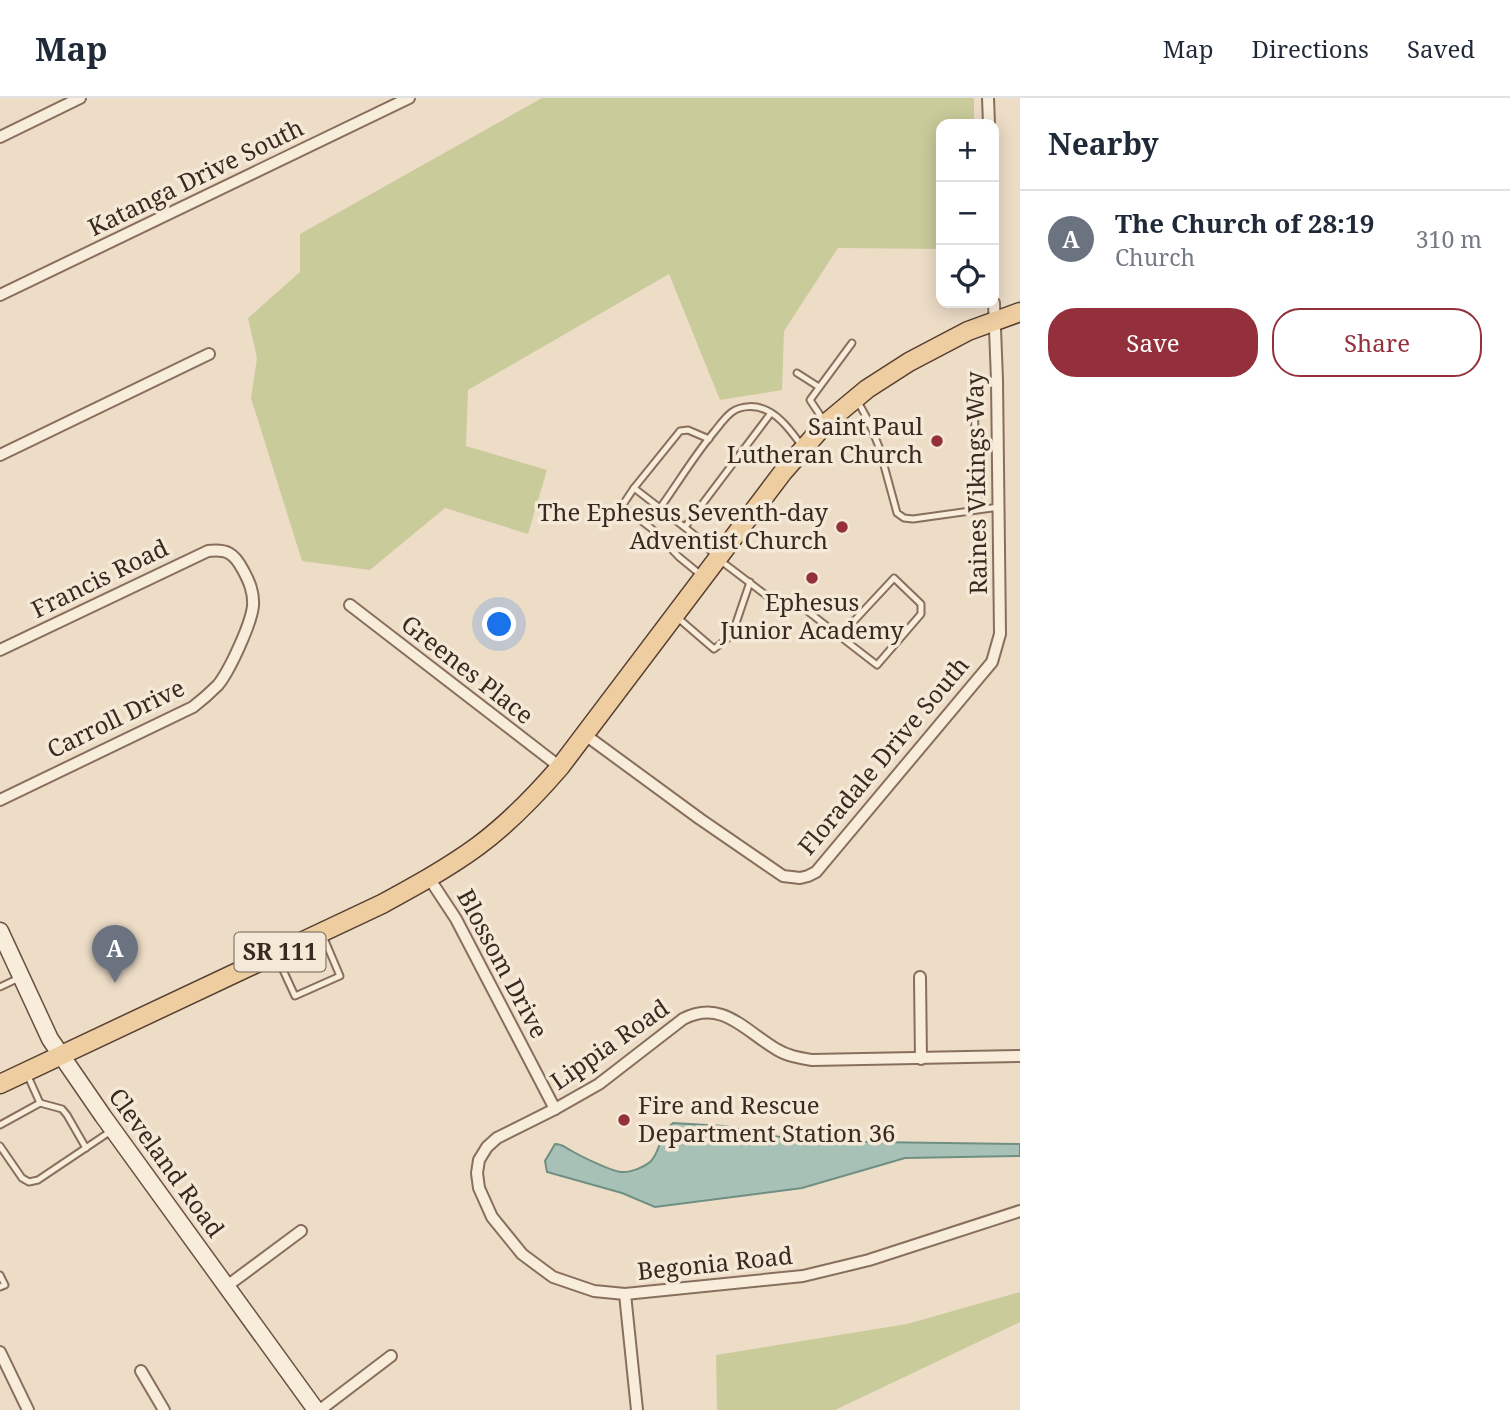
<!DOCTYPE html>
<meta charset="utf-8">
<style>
body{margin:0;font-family:"Noto Serif",serif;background:#f2f2f3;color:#1f2937}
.controls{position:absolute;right:21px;top:21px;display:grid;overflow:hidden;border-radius:14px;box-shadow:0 4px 18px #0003}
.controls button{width:63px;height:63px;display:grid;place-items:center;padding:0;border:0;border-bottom:2px solid #e0e1e3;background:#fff;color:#1f2937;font:35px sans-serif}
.you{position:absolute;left:500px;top:527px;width:24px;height:24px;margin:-18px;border:5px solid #fff;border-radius:50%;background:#1a73e8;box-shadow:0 0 0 10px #1a73e833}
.badge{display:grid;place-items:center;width:46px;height:46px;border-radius:50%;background:#94303b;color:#fff;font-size:23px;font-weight:700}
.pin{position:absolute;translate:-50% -58px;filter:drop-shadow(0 2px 4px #0008)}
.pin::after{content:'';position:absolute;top:37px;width:24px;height:21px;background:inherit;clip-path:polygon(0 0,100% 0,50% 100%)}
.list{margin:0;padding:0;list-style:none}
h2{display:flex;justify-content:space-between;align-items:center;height:91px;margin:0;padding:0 28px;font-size:30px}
h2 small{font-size:23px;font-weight:400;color:#747a83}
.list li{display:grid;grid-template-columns:46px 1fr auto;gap:21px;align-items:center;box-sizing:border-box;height:98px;padding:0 28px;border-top:2px solid #e0e1e3}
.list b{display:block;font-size:26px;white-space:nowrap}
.list p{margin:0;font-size:23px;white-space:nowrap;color:#747a83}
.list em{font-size:23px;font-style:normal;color:#747a83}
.actions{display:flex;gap:14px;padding:21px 28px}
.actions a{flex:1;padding:16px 0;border:2px solid #94303b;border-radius:28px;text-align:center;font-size:24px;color:#94303b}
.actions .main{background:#94303b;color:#fff}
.icon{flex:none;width:38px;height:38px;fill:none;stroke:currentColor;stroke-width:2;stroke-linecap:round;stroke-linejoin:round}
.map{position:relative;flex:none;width:1020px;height:1312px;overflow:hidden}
header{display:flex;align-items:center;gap:42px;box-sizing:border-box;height:98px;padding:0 35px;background:#fff;border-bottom:2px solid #e0e1e3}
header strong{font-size:33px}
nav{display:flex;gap:38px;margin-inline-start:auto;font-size:24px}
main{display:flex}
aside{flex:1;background:#fff}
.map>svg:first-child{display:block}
.green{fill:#cacb9b}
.water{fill:#a8c1b7;stroke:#6f8f83;stroke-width:2}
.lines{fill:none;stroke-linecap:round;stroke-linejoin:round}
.lane-casing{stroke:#886f5d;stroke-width:9}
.street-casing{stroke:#886f5d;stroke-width:14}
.secondary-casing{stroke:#6a5040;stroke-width:19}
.primary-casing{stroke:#563e31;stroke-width:21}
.lane{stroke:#f8ecda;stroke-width:5}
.street{stroke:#f8ecda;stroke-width:10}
.secondary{stroke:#f8ecda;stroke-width:16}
.primary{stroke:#eecda1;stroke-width:18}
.poi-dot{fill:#94303b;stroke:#f4e8d6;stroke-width:2.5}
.labels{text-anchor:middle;stroke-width:7;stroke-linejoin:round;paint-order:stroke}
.shield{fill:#f4e8d6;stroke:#716257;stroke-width:2}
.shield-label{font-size:23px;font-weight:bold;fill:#392920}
.street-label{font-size:24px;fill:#392920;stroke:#f4e8d6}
.poi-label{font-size:24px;fill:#392920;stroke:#f4e8d6;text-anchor:end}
</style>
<header>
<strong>Map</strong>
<nav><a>Map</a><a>Directions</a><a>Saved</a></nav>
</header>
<main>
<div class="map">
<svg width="1020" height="1312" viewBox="0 0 1020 1312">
<rect width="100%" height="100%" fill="#edddc7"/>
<!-- green -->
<g class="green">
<polygon points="542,0 974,0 974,26 941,26 941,151 838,150 784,233 782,292 720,302 669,176 468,292 466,348 547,372 528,436 445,410 370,472 302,463 251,300 257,260 248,220 300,174 300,136"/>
<polygon points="1020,1194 1020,1224 835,1312 717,1312 716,1257 907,1226"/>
</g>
<!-- water -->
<path class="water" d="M673 1025 724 1028 800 1043 1020 1046V1058L905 1060 802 1090 655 1109 622 1095 547 1074 545 1063 555 1046C563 1046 564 1049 570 1052 580 1058 611 1073 621 1074 630 1075 645 1069 651 1063 662 1051 658 1036 673 1025Z"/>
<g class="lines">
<defs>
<g id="lane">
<polyline points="797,275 819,289"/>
<polyline points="857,302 869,324 879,349 897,415 904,420 913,421 999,409"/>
<polyline points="824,323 810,302 852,245"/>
<polyline points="975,338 974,290 976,285 980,283 997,282"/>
<polyline points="709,341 688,332 680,333 634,390 701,442 717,460 779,507 806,512 877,567 921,516 921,506 894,480 840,538"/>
<polyline points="975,350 975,376 980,411"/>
<polyline points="634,390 622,408 652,431 679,459 701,477"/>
<path d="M660 410C678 385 694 358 714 334 719 328 725 319 732 314 742 307 757 307 768 313 782 320 793 336 802 348"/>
<polyline points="685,429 771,315"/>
<polyline points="678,520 714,551 732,537 750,484"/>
<polyline points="277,859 295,898 340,878 323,838"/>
<polyline points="0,889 19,880"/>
<polyline points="40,1005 62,1011 67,1017 86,1050"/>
<polyline points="0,1027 40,1005 27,976"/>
<polyline points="0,1048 22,1080 29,1084 38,1082 111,1033"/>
<polyline points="0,1177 5,1187 0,1189"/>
</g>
<g id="street">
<polyline points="988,0 989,26"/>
<polyline points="0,39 80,0"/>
<polyline points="0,197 409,0"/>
<polyline points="0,357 209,256"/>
<polyline points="350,507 560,669"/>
<path d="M0 552 208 453C227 451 234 455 243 472 249 483 254 494 253 508 251 526 230 572 218 587 210 595 202 602 193 609L0 702"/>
<polyline points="584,636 700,721 783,778 800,780 808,778 816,774 992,564 1000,536 997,282 994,205"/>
<polyline points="429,780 456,821 555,1011"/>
<polyline points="920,879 921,961"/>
<path d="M1020 958 812 962C800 960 787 958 776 951 744 932 722 901 683 921L599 986 555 1011 497 1040 487 1049 479 1062 477 1075 479 1090 492 1119 522 1156 553 1179 594 1193 625 1196 803 1178 869 1162 1020 1113"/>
<polyline points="227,1188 301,1133"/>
<polyline points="625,1196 637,1312"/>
<polyline points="0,1254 28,1312"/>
<polyline points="141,1273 164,1312"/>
<polyline points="320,1312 391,1258"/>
</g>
<polyline id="secondary" points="0,833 50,941 103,1018 316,1312"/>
<path id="primary" d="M0 986 382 806C415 788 448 770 478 748 509 725 535 698 560 669L783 374 825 326 867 291 909 264 968 233 1020 214"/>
</defs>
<!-- lane casing -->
<use href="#lane" class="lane-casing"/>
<!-- street casing -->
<use href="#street" class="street-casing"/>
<!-- secondary casing -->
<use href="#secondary" class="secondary-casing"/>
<!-- primary casing -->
<use href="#primary" class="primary-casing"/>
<!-- lane -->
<use href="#lane" class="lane"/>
<!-- street -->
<use href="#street" class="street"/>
<!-- secondary -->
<use href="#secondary" class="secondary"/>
<!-- primary -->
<use href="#primary" class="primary"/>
</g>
<!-- markers -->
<g class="poi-dot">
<circle cx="937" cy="343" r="7"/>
<circle cx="842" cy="429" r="7"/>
<circle cx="812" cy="480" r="7"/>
<circle cx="624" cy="1022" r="7"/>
</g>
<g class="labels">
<!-- shield labels -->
<rect class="shield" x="234.5" y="834.5" width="91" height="39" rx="5"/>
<g class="shield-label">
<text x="280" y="862">SR 111</text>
</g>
<!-- street labels -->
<g class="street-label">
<text transform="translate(196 80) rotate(-26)" y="8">Katanga Drive South</text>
<text transform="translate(977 385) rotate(-91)" y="8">Raines Vikings Way</text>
<text transform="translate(100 481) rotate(-26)" y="8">Francis Road</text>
<text transform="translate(467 572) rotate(38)" y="8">Greenes Place</text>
<text transform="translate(116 621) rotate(-26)" y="8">Carroll Drive</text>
<text transform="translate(884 658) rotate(-50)" y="8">Floradale Drive South</text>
<text transform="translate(502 866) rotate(62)" y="8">Blossom Drive</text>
<text transform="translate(610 947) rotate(-35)" y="8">Lippia Road</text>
<text transform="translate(166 1065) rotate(54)" y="8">Cleveland Road</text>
<text transform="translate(715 1166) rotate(-6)" y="8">Begonia Road</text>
</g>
<!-- poi labels -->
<g class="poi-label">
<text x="923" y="337">Saint Paul<tspan x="923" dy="28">Lutheran Church</tspan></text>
<text x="828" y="423">The Ephesus Seventh-day<tspan x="828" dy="28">Adventist Church</tspan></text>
<text x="812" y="513" text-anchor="middle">Ephesus<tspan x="812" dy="28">Junior Academy</tspan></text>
<text x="638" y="1016" text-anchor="start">Fire and Rescue<tspan x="638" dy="28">Department Station 36</tspan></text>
</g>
</g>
</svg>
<div class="controls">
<button>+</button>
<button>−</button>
<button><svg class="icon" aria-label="locate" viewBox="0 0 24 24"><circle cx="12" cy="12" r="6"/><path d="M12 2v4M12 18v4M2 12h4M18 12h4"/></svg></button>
</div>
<div class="you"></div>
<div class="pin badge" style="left:115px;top:885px;background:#6b7280">A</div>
</div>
<aside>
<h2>Nearby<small></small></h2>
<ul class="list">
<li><span class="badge" style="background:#6b7280">A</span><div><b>The Church of 28:19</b><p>Church</p></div><em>310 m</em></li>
</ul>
<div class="actions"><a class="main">Save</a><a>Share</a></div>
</aside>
</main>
